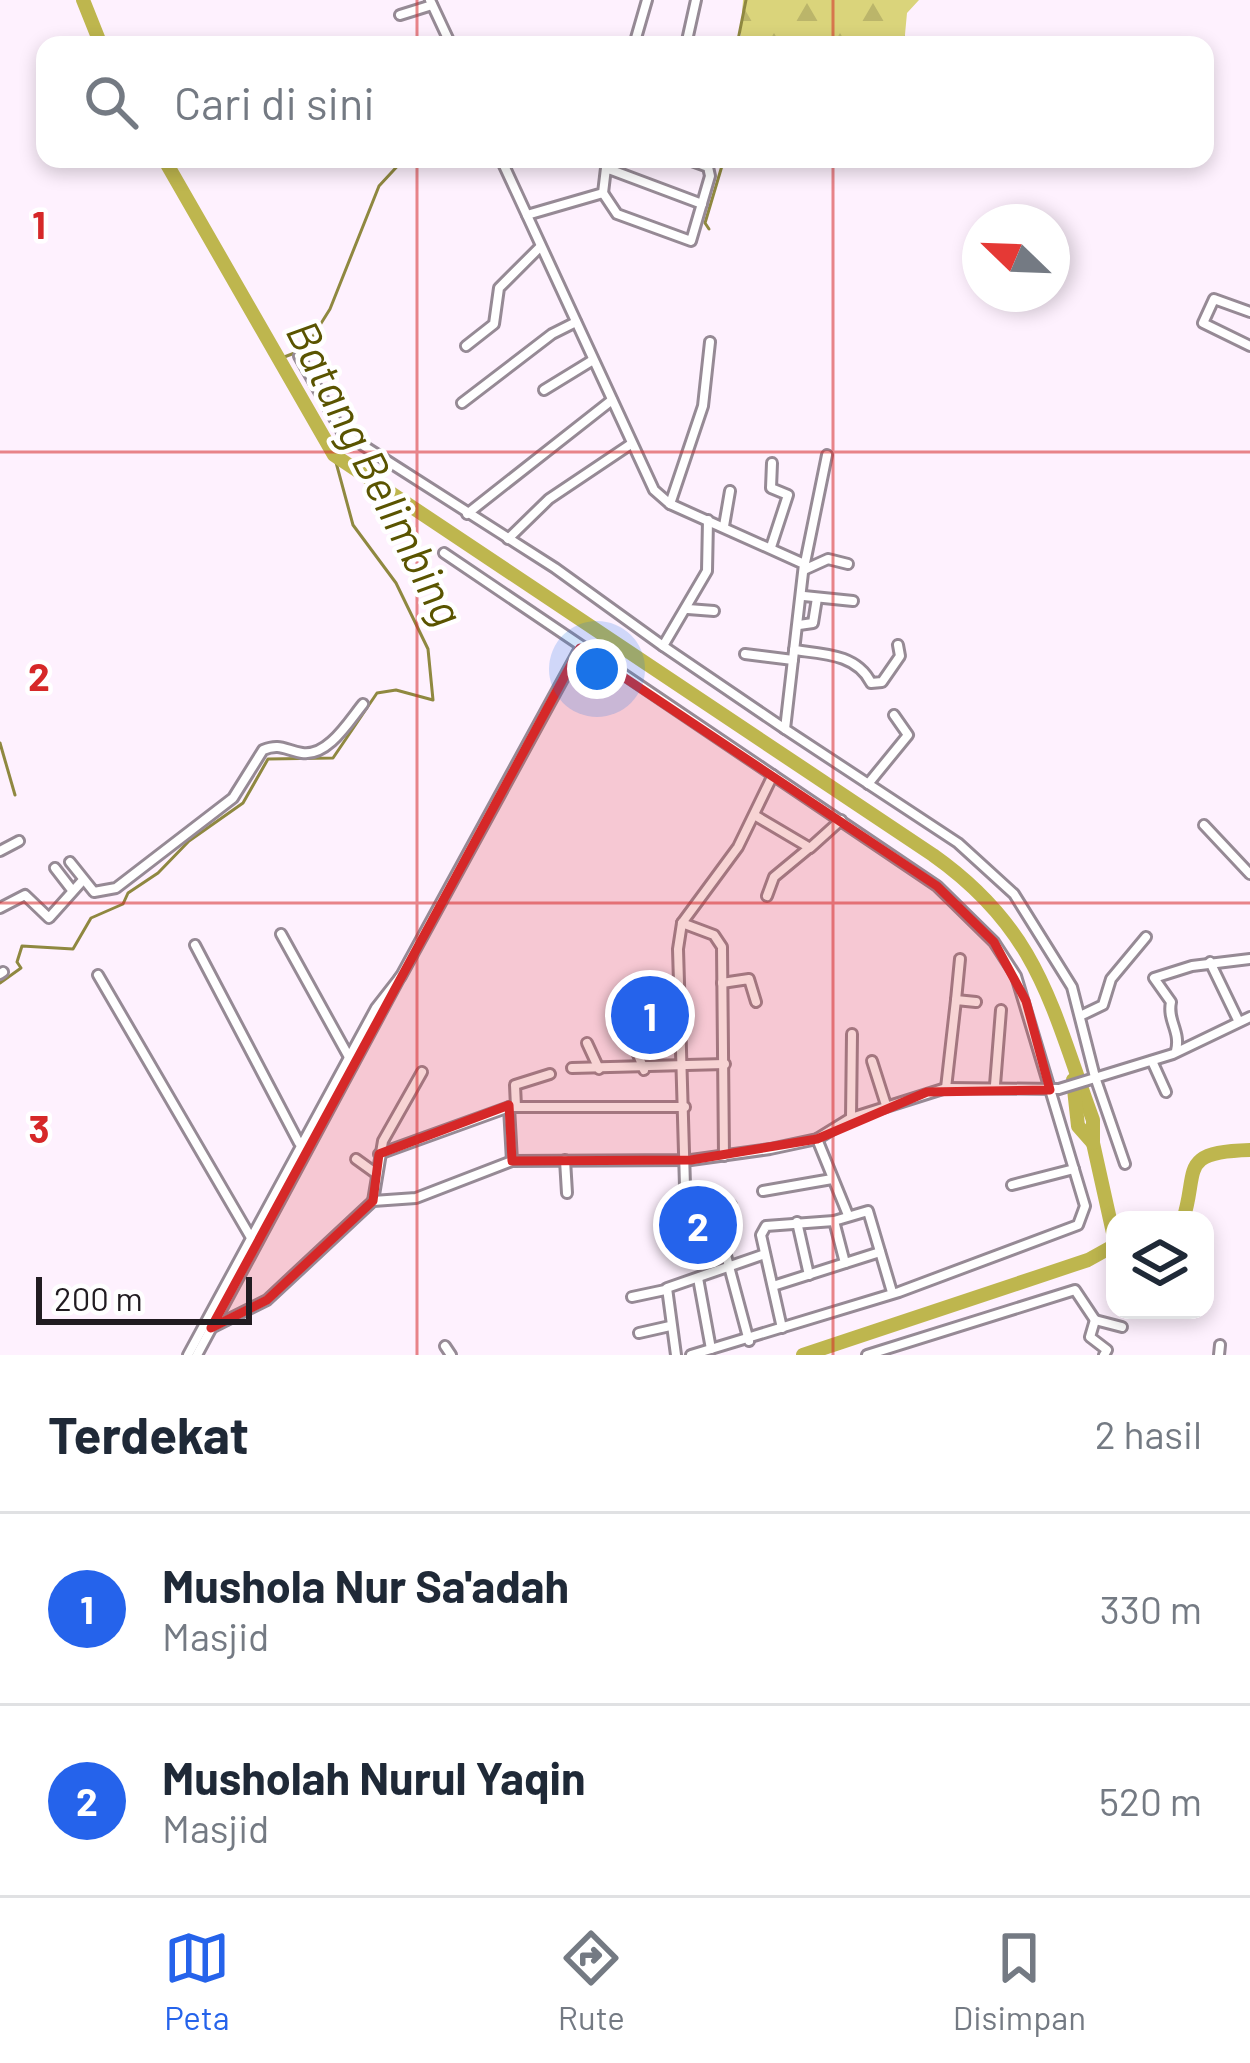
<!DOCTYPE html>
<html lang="id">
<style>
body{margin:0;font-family:Barlow,sans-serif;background:#f2f2f3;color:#1f2937}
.controls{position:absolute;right:36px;bottom:36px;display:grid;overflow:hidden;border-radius:24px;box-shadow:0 6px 18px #0003}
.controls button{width:108px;height:108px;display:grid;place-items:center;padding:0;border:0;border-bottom:3px solid #e0e1e3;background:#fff;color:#1f2937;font:60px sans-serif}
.compass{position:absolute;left:962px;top:204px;width:108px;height:108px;border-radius:50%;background:#fff;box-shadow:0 6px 18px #0003;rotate:293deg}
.scale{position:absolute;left:36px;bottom:30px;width:216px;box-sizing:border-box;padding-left:12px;border:6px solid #211c21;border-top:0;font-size:33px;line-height:42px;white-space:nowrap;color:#211c21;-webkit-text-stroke:9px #fff;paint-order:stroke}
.you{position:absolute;left:597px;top:669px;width:42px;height:42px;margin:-30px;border:9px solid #fff;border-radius:50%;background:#1a73e8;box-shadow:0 0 0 18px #1a73e833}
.badge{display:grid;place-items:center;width:78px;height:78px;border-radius:50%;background:#2563eb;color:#fff;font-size:39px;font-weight:700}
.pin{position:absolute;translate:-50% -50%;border:6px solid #fff;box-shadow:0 3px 12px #0006}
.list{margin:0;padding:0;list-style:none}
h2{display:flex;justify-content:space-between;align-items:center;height:156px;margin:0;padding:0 48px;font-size:51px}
h2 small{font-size:39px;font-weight:400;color:#747a83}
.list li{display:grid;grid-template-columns:78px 1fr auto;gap:36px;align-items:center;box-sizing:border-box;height:192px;padding:0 48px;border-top:3px solid #e0e1e3}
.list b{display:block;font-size:45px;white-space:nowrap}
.list p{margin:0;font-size:39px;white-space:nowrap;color:#747a83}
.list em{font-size:39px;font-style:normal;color:#747a83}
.icon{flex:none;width:66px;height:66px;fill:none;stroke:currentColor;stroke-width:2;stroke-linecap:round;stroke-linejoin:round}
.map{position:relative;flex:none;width:1250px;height:1355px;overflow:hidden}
.search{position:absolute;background:#fff;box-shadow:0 6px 18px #0003;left:36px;right:36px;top:36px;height:132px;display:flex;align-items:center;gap:30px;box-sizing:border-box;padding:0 42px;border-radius:24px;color:#747a83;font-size:45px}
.sheet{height:540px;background:#fff}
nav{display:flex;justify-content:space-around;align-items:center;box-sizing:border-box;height:168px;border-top:3px solid #e0e1e3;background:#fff;font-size:33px;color:#747a83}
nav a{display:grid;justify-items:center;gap:6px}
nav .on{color:#2563eb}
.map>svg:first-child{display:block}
.forest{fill:url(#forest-firs)}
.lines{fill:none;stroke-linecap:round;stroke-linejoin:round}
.stream{stroke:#8f8840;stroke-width:3}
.river{stroke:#beb64e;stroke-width:14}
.minor-casing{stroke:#968a95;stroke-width:14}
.minor{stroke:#fff;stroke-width:8}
.marked{fill:#d62828;fill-opacity:0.2;stroke:#d62828;stroke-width:9;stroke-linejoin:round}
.grid{fill:none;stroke:#d62828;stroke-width:3;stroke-opacity:0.55}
.labels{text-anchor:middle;stroke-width:9;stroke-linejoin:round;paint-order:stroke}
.water-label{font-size:45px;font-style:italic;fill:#5a5400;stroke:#fff}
.grid-label{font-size:39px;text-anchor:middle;font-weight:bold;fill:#d62828;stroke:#fff;stroke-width:9;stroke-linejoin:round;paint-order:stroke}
</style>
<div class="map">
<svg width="1250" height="1355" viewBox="0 0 1250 1355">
<defs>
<pattern id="forest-firs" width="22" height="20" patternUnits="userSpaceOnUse" patternTransform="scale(3)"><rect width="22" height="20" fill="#dad47b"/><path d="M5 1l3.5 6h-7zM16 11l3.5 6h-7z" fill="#bbb56a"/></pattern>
</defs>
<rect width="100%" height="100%" fill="#fef1fe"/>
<!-- forest -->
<polygon class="forest" points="743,0 919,0 907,13 904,45 740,45"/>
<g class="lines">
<!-- stream -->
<g class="stream">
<polyline points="737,45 746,0"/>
<polyline points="709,229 705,223 724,159"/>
<polyline points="279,359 305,349 330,309 379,186 404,159"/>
<polyline points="0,743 15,795"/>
<polyline points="0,983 21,968 17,962 22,946 73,949 91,918 123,904 128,893 158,873 189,841 243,803 268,759 333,758 377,693 396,690 433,700 428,649 396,583 353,525 334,455"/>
</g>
<!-- river -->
<g class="river">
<polyline points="83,0 101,45"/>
<path d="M164 159 334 455 933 855C1039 930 1051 1006 1093 1120V1143L1115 1242"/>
<polyline points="1073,1080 1078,1126 1093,1143"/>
<path d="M1183 1220C1199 1170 1177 1152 1250 1150"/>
<polyline points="803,1355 1088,1260 1115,1245"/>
</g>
<defs>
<g id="minor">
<polyline points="430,0 451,45"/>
<polyline points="400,15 432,5"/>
<polyline points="634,45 647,0"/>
<polyline points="686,45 696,0"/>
<polyline points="501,159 654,490 670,504 804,564 785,729 958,843 1014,894 1072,987 1095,1077 1125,1164"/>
<polyline points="603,193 617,214 691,241 710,176 708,167 686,159"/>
<polyline points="527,215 603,193 606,168 702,204"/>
<polyline points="1250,312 1214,299 1203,323 1250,346"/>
<polyline points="466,346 494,324 499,288 540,247"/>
<polyline points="299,356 342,432 555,568 663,646"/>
<polyline points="544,390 593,360"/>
<polyline points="462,403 552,334 576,322"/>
<polyline points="670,504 703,406 710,342"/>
<polyline points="467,514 612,400"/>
<polyline points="708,520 707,571 663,646 785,729"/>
<polyline points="724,526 730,491"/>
<polyline points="508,539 549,499 631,444"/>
<polyline points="771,547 788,495 771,488 772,463"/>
<polyline points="444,553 937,886 994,942 1016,976 1085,1206 1078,1225 899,1292 691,1355"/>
<polyline points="805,563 827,455"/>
<polyline points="806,569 828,559 848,564"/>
<polyline points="804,596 853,601"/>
<polyline points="688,609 714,611"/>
<polyline points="799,625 813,623 817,598"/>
<path d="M794 650C823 654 857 654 871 683L882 682 900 656 898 645"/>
<polyline points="745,654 793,660"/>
<polyline points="868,784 908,735 894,715"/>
<polyline points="756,816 810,848 841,820"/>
<polyline points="1204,825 1250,874"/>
<polyline points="0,851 19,841"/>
<path d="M70 862 94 892 116 888 233 798 263 750C280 743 285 750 302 753 328 757 349 721 363 704"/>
<polyline points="55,868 72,890"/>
<polyline points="767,896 774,877 809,848"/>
<polyline points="0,908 25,895 49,918 83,880"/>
<polyline points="682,923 714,935 722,947 724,1156"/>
<polyline points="281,934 349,1057"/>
<polyline points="195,945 299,1143"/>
<polyline points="1210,962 1238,1020"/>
<polyline points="0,974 3,972"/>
<polyline points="98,975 250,1236"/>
<polyline points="722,983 749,979 756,1002"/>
<polyline points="617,1000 644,1070"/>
<polyline points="956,1000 960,959"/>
<polyline points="1080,1016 1103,1005 1111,979 1146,937"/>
<polyline points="587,1043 599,1069"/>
<path d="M1176 1051C1181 1031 1167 1021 1171 1002L1154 978 1192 966 1250 959"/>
<polyline points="872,1061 886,1105"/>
<polyline points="1152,1061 1166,1092"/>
<polyline points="572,1068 725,1064"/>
<polyline points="995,1085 1001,1010"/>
<polyline points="946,1088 956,1000 976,1002"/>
<polyline points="509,1107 512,1161"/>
<polyline points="516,1107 515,1085 550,1074"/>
<polyline points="851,1118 852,1034"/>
<polyline points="817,1139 848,1215"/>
<polyline points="379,1154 509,1107 685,1107"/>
<polyline points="356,1159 374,1172"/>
<polyline points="565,1160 567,1193"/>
<polyline points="1012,1185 1074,1169"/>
<polyline points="763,1191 832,1179"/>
<polyline points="373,1201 383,1141 422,1072"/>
<polyline points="731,1205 700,1206 685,1186 678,949 682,923 738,847 773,775"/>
<polyline points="834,1221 845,1263"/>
<polyline points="797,1222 809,1275"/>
<polyline points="720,1233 749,1341"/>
<polyline points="698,1278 711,1349"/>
<polyline points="773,1286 880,1252"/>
<polyline points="632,1297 665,1290"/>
<polyline points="1095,1320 1090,1337 1107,1350 1104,1355"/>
<polyline points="1095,1320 1122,1327"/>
<polyline points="211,1328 267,1300 373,1201 416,1198 512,1161 691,1160 770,1149 817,1139 851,1118 946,1088 1059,1089 1173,1054 1250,1017"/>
<polyline points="782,1328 761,1235 766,1226 834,1221 868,1211 892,1292"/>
<polyline points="639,1333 670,1326"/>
<polyline points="445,1346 451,1355"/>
<polyline points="188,1355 376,1008 401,976 580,648"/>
<polyline points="197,1355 400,977"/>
<polyline points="676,1355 667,1288 765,1254"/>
<polyline points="867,1355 1075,1290 1095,1320"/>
<polyline points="1219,1355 1220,1345"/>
</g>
</defs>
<!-- minor casing -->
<use href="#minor" class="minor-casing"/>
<!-- minor -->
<use href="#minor" class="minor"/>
</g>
<!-- marked area -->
<path class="marked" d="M580 648 937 886 994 942 1026 1001 1050 1090 927 1092 817 1139 691 1160 512 1161 509 1105 379 1154 373 1201 267 1300 211 1328Z"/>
<!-- grid -->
<path class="grid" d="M417 0V45M833 0V45M417 159V1355M833 159V1355M0 452H1250M0 903H1250"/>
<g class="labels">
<!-- water labels -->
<g class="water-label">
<text transform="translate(375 473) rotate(63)" y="16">Batang Belimbing</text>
</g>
</g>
<g class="grid-label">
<text x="39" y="239">1</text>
<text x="39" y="691">2</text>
<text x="39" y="1143">3</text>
</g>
</svg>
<div class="controls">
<button><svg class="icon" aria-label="layers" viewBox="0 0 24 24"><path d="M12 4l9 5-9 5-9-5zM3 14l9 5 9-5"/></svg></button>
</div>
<svg class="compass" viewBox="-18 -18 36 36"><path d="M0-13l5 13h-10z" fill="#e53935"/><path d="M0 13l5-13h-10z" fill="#747a83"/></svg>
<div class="scale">200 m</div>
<div class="you"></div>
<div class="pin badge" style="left:650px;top:1015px">1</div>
<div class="pin badge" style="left:698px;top:1225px">2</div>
<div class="search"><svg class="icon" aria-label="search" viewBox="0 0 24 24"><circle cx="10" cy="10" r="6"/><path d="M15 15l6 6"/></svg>Cari di sini</div>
</div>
<section class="sheet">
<h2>Terdekat<small>2 hasil</small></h2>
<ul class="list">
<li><span class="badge">1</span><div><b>Mushola Nur Sa'adah</b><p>Masjid</p></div><em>330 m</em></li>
<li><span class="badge">2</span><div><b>Musholah Nurul Yaqin</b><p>Masjid</p></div><em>520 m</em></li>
</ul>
</section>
<nav>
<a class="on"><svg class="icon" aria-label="map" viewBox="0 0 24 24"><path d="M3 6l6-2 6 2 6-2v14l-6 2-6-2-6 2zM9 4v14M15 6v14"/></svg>Peta</a>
<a><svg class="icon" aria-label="directions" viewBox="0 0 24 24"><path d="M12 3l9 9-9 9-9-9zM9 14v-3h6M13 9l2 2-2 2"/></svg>Rute</a>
<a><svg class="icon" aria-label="saved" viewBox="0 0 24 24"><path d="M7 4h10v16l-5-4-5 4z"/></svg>Disimpan</a>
</nav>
